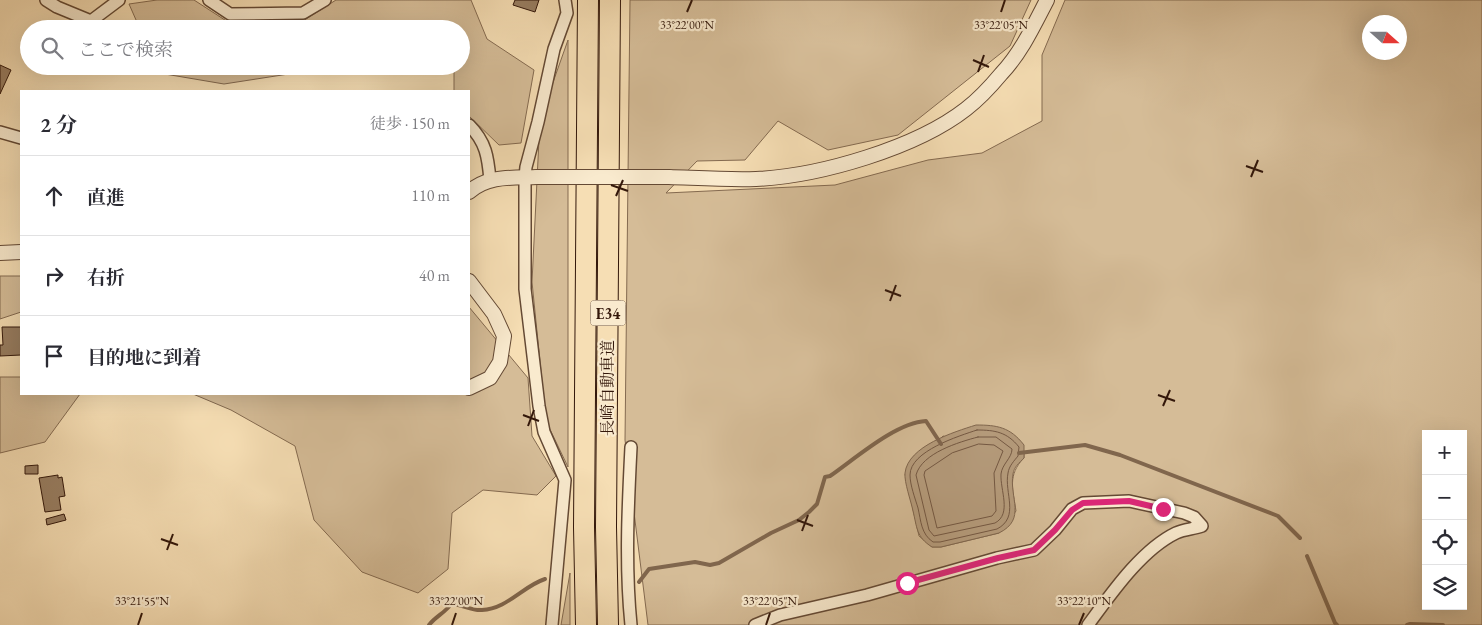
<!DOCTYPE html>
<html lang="ja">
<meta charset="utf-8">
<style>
body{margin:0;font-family:"EB Garamond","Noto Serif JP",serif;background:#f2f2f3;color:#2b2b33}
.controls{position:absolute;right:15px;bottom:15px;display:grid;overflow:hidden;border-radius:0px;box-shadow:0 5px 20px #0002}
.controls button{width:45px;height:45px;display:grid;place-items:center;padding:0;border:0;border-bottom:1px solid #e1e1e2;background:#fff;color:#2b2b33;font:25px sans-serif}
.compass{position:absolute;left:1362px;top:15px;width:45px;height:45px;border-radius:50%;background:#fff;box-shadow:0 5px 20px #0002;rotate:111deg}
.stop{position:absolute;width:15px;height:15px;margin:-11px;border:4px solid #db2777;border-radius:50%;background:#fff}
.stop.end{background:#db2777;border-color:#fff;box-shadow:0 1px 5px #0008}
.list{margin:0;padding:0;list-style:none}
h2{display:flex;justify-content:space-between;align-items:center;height:65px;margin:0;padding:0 20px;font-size:21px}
h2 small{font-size:16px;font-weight:400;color:#7c7c81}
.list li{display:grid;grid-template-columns:32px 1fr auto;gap:15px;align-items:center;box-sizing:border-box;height:80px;padding:0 20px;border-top:1px solid #e1e1e2}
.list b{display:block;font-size:19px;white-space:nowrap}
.list em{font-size:16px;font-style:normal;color:#7c7c81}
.icon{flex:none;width:28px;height:28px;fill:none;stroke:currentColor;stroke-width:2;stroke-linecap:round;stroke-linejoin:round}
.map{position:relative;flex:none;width:1482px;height:625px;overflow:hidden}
.search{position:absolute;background:#fff;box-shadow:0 5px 20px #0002;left:20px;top:20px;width:450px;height:55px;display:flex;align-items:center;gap:12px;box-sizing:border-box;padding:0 18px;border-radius:28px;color:#7c7c81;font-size:19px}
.panel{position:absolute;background:#fff;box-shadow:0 5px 20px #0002;left:20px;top:90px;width:450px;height:305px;border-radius:0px}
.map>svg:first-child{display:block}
.green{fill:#d5bc97;stroke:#846a50;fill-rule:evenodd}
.water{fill:#b49a7a;stroke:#80664d}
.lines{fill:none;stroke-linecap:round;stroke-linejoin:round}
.shore{stroke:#745842;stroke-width:1}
.stream{stroke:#80664d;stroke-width:4}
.building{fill:#987e62;stroke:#33170a}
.minor-casing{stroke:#644934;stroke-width:14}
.tertiary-casing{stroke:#644934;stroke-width:16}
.motorway-casing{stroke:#33170a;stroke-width:22}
.minor{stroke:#f9eace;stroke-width:11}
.tertiary{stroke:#f9eace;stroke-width:14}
.motorway{stroke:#f6deb4;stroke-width:20}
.tertiary-bridge-casing{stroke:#644934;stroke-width:16;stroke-linecap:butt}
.tertiary-bridge{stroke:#f9eace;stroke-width:14}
.route{stroke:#db2777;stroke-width:6}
.ticks{fill:none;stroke:#33170a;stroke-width:2}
.labels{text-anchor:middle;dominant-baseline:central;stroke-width:4.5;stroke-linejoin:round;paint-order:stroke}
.shield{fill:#f9eace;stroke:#6e5645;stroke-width:1}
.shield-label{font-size:15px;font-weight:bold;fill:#33170a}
.street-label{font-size:16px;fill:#33170a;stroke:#f9eace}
.ticks-label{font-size:12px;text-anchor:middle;fill:#33170a;stroke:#f9eace;stroke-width:4.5;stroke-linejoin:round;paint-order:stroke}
</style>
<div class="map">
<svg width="1482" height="625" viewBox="0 0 1482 625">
<rect width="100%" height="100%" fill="#f6deb4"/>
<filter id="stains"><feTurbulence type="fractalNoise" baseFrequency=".004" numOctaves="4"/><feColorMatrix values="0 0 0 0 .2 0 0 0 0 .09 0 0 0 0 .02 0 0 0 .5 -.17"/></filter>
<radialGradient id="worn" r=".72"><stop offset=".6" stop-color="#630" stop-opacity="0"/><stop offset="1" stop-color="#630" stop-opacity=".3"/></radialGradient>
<g class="green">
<polygon points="157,0 194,0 228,22 303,21 336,0 471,0 487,39 534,70 521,143 499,145 469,116 469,91 454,91 454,66 461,66 461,29 416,29 409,21 375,23 368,29 140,29 129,4"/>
<path d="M630 0H1031L1010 46 898 135 828 150 778 121 745 160 697 161 666 193 835 185 928 160 982 153 1042 121V55L1065 0H1482V625H648L625 440ZM1370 22H1400V52H1370ZM1426 434H1463V606H1426ZM943 436 1024 454V458C1007 475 1013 490 1016 511L999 533 941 547H932L919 536 905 474Z"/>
<polygon points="568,40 568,467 546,421 532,282 540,119"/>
<polygon points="156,66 324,66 321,69 224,84 159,73"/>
<polygon points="0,276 21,276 21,312 0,319"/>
<polygon points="469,307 528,378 532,436 556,476 537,495 483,490 452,513 448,569 418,593 362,572 314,520 295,446 231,410 193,394 469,394"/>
<polygon points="0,377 21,377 21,394 80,394 45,442 0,453"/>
<polygon points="570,573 570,625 561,625"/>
</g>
<path class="water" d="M976 425C997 425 1010 427 1024 445V458C1019 463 1014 467 1013 474 1009 498 1027 519 999 533L941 547H932C916 537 917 527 913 511 911 501 904 482 905 473 908 446 954 432 976 425Z"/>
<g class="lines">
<g class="shore">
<path d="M977 430C995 430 1007 432 1019 447L1018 456C1014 461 1009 466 1008 473 1004 493 1020 517 997 529L940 542H933C921 534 921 521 918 508 915 498 910 485 910 475 910 451 959 436 977 430Z"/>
<path d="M978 437H996L1012 449C1012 458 1002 464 1001 474 1000 490 1012 514 995 523L934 536 929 530 916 475C922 453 959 442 978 437Z"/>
<polygon points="979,444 994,445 1003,451 994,473 996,511 992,516 937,528 924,475 925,471 952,453"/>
</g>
<g class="stream">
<polyline points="1019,453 1085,445 1120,455 1278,516 1300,538"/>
<polyline points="1307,556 1335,623 1337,625"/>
<path d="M639 582 649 569 695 562 710 565 719 563 771 533 799 520 809 512 817 504 825 477 830 476C856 458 895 423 926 421L941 444"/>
<path d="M429 625C436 616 445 613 451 604 462 604 471 611 482 610 507 609 523 586 545 579"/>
<polyline points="1407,625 1410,624 1443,625"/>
</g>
</g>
<g class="building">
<polygon points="515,0 539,0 535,12 513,5"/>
<polygon points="0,65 11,70 0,94"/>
<polygon points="2,327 21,327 21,355 0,356 0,345 3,345"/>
<polygon points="38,465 38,474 25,474 25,466"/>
<polygon points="58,475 58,478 62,477 65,496 59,497 61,510 45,512 39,478"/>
<polygon points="64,514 66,520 47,525 46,519"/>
</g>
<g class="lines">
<g class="minor-casing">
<g id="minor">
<polyline points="46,0 57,7 91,21 119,0"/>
<polyline points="209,0 230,14 303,13 325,0"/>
<path d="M469 125C486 142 488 157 490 180"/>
<polyline points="0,132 21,138"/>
<path d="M631 447C628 506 625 566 631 625"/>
<polyline points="552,625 565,480 544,432 539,406 525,289 525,177 526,167 538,122 554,49 567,13 565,0"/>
<path d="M755 625 780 615 867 595 997 558 1034 550 1055 530 1072 509 1083 503 1129 501 1184 513 1194 517 1202 526C1194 529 1184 529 1176 533 1141 550 1111 594 1088 625"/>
</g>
</g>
<g class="tertiary-casing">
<g id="tertiary">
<path d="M669 177C698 178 728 180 756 179 820 176 916 148 966 109 979 99 991 86 1001 74 1021 53 1034 25 1047 0"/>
<path d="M469 192C488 175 513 178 537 177"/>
<polyline points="0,253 21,252"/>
<polyline points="469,281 494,314 504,336 500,362 490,378 469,388"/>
</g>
</g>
<g class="motorway-casing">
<g id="motorway">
<polyline points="586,625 584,527 588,0"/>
<polyline points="608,625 606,527 610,0"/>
</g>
</g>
<use href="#minor" class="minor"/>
<use href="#tertiary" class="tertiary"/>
<use href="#motorway" class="motorway"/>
<g class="tertiary-bridge-casing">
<polyline id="tertiary-bridge" points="537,177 669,177"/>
</g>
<use href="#tertiary-bridge" class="tertiary-bridge"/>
</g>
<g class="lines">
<polyline class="route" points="907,583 998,558 1034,550 1055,530 1072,510 1083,503 1129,501 1163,509"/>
</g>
<path class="ticks" d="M687 12 692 0M1001 12 1005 0M973 60 989 67M978 72 984 55M1246 166 1263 172M1251 177 1258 160M611 185 628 191M616 196 623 180M885 290 901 296M890 301 896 285M1158 395 1175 401M1163 406 1170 390M523 415 539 421M528 426 534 410M797 520 813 526M802 531 808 515M161 539 178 545M167 550 173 534M138 625 142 613M452 625 456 613M766 625 770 613M1079 625 1084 613"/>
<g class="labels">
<rect class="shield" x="590.5" y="300.5" width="35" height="25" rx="4"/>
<g class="shield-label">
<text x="608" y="313">E34</text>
</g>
<g class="street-label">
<text transform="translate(607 388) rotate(-90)">長崎自動車道</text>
</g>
</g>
<g class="ticks-label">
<text x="687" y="29">33°22'00"N</text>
<text x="1001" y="29">33°22'05"N</text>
<text x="142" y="605">33°21'55"N</text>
<text x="456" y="605">33°22'00"N</text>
<text x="770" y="605">33°22'05"N</text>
<text x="1084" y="605">33°22'10"N</text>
</g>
<rect width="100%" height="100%" filter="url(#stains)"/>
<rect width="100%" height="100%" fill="url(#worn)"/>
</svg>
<div class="controls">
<button>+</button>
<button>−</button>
<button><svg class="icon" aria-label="locate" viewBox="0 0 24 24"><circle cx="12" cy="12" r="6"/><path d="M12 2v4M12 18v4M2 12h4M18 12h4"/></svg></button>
<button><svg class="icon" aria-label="layers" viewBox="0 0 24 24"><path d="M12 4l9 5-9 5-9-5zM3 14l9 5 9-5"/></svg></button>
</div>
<svg class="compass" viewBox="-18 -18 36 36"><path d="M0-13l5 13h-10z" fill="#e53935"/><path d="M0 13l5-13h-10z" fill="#7c7c81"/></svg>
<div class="stop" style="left:907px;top:583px"></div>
<div class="stop end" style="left:1163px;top:509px"></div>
<div class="search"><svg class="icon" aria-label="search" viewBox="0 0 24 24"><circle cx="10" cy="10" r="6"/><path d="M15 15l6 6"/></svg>ここで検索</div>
<section class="panel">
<h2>2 分<small>徒歩 · 150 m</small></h2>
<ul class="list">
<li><svg class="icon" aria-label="ahead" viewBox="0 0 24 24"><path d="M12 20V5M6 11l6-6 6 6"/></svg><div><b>直進</b></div><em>110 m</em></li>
<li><svg class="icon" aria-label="right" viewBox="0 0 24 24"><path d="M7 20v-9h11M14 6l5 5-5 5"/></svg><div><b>右折</b></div><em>40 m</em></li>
<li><svg class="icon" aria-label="arrive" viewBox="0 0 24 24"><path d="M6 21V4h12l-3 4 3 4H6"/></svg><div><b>目的地に到着</b></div></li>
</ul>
</section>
</div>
